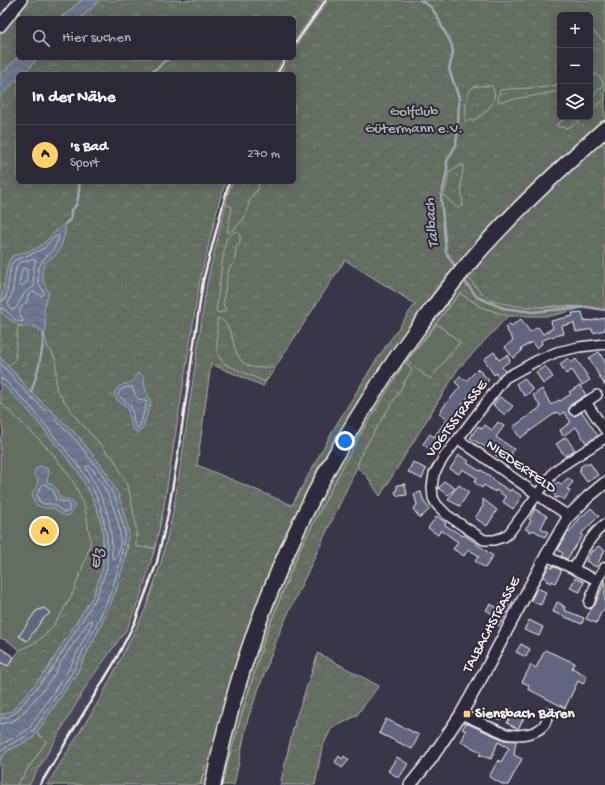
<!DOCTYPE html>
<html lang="de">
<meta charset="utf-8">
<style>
body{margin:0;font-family:"Gochi Hand",sans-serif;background:#373443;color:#f1f3f6}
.controls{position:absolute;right:12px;top:12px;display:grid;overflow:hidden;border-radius:6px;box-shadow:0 2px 10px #0003}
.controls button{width:36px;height:36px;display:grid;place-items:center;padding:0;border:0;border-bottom:1px solid #474453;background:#2b2838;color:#f1f3f6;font:20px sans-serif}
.you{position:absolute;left:345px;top:441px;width:14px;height:14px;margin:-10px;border:3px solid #fff;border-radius:50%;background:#1a73e8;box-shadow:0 0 0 6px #1a73e833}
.badge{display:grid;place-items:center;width:26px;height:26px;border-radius:50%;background:#ffd166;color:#111;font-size:13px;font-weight:700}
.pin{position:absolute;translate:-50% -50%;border:2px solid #fff;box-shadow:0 1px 4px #0006}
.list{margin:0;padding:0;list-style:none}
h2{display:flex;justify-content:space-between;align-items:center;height:52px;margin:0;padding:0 16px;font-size:17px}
h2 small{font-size:13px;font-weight:400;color:#a6a6ae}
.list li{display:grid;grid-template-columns:26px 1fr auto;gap:12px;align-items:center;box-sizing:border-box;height:60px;padding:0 16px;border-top:1px solid #474453}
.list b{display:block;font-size:15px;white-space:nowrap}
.list p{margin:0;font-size:13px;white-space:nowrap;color:#a6a6ae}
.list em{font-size:13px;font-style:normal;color:#a6a6ae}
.icon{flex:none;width:22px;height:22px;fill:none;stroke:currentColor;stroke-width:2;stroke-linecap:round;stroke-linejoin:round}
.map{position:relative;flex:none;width:605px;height:785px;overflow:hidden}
.search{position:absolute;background:#2b2838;box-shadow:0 2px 10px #0003;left:16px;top:16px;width:280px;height:44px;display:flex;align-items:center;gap:10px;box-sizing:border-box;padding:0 14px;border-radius:6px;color:#a6a6ae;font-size:15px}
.panel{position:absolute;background:#2b2838;box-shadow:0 2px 10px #0003;left:16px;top:72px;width:280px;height:112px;border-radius:6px}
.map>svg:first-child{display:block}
.built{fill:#46445a}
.grass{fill:url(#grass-tufts);stroke:#acafa4;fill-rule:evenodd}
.forest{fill:url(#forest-crowns);stroke:#acafa4}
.pitch{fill:#646d61;stroke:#acafa4}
.water{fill:url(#water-waves);stroke:#a3a8b3}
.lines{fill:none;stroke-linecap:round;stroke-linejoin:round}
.shore{stroke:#bec1c4;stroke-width:1}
.stream{stroke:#a3a8b3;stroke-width:2.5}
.building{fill:#63657e;stroke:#f4f1e8}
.minor-casing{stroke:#f4f1e8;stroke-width:12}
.tertiary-casing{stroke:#f4f1e8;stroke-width:14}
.trunk-casing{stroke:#f4f1e8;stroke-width:18}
.minor{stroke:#2f2a3d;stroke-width:9}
.tertiary{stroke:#2f2a3d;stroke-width:11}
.trunk{stroke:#2f2a3d;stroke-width:15}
.rail{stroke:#f4f1e8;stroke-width:2.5}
.poi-dot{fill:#ffd166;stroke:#2f2a3d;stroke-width:1.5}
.labels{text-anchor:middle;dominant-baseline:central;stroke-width:4;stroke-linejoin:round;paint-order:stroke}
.park-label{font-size:15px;fill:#b3b6ab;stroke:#2f2a3d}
.street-label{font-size:15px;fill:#f4f1e8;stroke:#2f2a3d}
.poi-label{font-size:15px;font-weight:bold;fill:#f4f1e8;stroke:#2f2a3d;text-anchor:start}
.water-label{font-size:16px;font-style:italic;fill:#b0b4bc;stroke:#2f2a3d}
</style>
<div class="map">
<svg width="605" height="785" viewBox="0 0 605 785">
<defs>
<pattern id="grass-tufts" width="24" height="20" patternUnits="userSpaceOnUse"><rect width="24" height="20" fill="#646d61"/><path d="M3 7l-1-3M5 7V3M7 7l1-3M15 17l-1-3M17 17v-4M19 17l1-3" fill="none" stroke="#7b8278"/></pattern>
<pattern id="forest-crowns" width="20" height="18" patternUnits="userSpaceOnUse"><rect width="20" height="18" fill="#646d61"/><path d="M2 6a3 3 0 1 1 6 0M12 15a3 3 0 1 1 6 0" fill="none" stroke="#7b8278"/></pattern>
<pattern id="water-waves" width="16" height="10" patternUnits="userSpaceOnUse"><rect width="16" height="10" fill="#6d788f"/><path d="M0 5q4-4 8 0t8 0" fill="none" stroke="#5d626e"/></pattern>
</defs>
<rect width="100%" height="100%" fill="#39364a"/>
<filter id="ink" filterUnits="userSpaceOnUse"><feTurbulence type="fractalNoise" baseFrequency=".025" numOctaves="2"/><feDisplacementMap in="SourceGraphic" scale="8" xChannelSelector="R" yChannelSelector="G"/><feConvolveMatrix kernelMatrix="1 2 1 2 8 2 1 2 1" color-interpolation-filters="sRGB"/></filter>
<g filter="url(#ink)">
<g class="built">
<polygon points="323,0 329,0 302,37 294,50 294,41"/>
<polygon points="217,214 223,216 215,246 204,301 173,512 161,563 154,588 139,624 102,696 47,785 29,785 90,680 127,629 141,595 152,561 163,512 200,280"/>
</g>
<g class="grass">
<polygon points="27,0 82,0 61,18 18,18 18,57 0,75 0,34"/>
<polygon points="100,0 323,0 294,41 294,18 81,18"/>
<path d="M329 0H605V120L518 198 440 283 380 368 343 426 316 472 279 552 261 595 216 740 205 785H201L205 765 200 785H47L102 696 145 610 161 563 173 512 182 456 207 282 229 191 232 182H294V74H280L289 58H294V50L302 37ZM560 15H590V117H560ZM345 260 415 304 375 362 336 425 292 505 197 465 211 364 263 386Z"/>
<polygon points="38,58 284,58 274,74 23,74"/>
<polygon points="18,79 18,182 226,182 219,203 200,280 163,512 155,548 128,547 8,366 0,357 0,97"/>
<path d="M605 139V310C593 308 580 306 568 306 529 306 494 316 469 278L486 255 532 205Z"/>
<path d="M452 293 454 295 403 361 401 369 358 438 300 549 265 637 224 775 222 785H220C228 742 241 699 255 657 265 624 276 592 290 560 313 505 343 452 375 401 398 363 426 328 452 293Z"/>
<polygon points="460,293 481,307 508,316 458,369 380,496 366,475 357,467 362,452 405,362"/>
<polygon points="318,653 379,686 356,716 331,729 322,748 315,785 280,785 295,721"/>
<polygon points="37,732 46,742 17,785 0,785 0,760 7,751 32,739"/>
</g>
<g class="forest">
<path d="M590 31H593L605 43V99L590 112V98L603 86C602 76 598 75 590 72V65L591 63 590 55Z"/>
<path d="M560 84V91L498 102 500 90C520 87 541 90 560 84Z"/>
<path d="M480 86H492C502 102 480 121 465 122 465 114 465 92 473 87 475 86 477 86 480 86Z"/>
<path d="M567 117H584C576 124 567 132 556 125Z"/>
<path d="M463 164C464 170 461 176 461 183 461 190 462 198 463 205L458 208 444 196 449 173Z"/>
<path d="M232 182H259L258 190C249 196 250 202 247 212 244 221 236 229 227 233L232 207 225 204Z"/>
<polygon points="235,231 240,234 240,243 236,248 234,263 229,269 227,277 223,304 226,310 221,313 216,312 222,263 226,239"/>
<path d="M469 278C472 282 476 288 481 292 504 314 557 305 587 307L550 316H508L481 307 460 293 405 362 412 370 362 452 357 467 280 631 248 718 234 785H222L224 775 265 637 300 549 358 438 401 369 403 361 454 295Z"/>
<path d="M217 318C237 324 229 353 245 364 257 372 266 363 275 369L265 382 225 364 219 357 217 349Z"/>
<polygon points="18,326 36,327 44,334 48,348 52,352 56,361 56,389 78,420 116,462 129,490 136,525 136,547 155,548 141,595 127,629 90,680 29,785 17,785 46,742 37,732 77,673 102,623 116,591 128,547 106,472 78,436 31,392 8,366 15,359"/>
<polygon points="0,382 27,409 77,470 90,493 97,509 102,526 103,537 103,567 93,596 54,658 47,670 12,711 0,715 0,664 3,663 8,665 20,650 44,636 54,624 72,595 82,500 62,467 39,440 0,402"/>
</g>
<g class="pitch">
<polygon points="437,324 460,342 430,379 407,361"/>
<path d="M0 402C35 436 83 474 88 526 89 532 91 539 90 544 87 557 81 570 77 582 72 597 56 625 44 636 37 642 28 646 20 650L8 641 0 638V438L3 433 2 423 0 421Z"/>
</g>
<g class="water">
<polygon points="82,0 100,0 81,18 61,18"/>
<polygon points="18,57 38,58 23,74 18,74 18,79 0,97 0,75"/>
<path d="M66 223C65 233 63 248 55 256 53 258 49 258 47 261 38 272 43 282 49 292L44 308 46 331 44 334 36 327C17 327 13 324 0 311L6 272 8 263 12 256 35 249 43 244 60 227Z"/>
<polygon points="0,357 31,392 78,436 106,472 119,496 129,531 124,563 116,591 102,623 77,673 37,732 32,739 7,751 0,760 0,715 12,711 47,670 54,658 93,596 103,567 103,537 102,526 97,509 90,493 77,470 27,409 0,382"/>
<path d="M140 373 144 377 145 388 151 402 143 428 141 431 137 432 132 429 127 407 117 400 114 393C117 385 125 384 132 382L137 374Z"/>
<path d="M41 466 48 469 49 473 47 482C57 487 56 486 59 497 67 501 71 496 75 507L70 515C61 518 59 512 53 508 43 509 29 506 33 492 35 488 38 485 38 480L34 476V473L37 467Z"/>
</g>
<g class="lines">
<g class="shore">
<path d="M34 259 36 261 33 269 34 287C26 291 26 290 22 298 20 302 17 305 15 309L12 310 8 304 12 294 16 267 19 263Z"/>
<polygon points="23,268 27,269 27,282 21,286 19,284 22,270"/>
<path d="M0 301 4 300 6 298 11 265 15 260 37 252 45 247 56 236H59V238L52 252 44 258 38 269V282L44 292V294L42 296 34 292 28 295 27 302C20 306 17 313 23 320V322C13 323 9 309 0 308"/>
<path d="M0 363 28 394 75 439 102 474 115 498 125 531 120 562 112 590 98 621 73 671 34 730C24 740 9 742 0 753"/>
<polyline points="0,379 4,380 30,406 80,468 94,491 101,508 107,537 107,568 96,598 50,672 15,713 8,717 0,719"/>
<path d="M132 387C135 394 136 401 146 401L147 402 140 426 137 428C132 424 134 416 132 410 130 402 122 400 118 394 120 388 127 387 132 387Z"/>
<path d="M87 466H90C106 486 131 534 115 559L112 557C112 518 106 502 86 468Z"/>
<polygon points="44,484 53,490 56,500 69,503 70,508 68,512 63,512 54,504 44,504 39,501 37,494 42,485"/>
<polyline points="0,724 10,722 18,718 44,689 54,675 61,662 89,621 92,620 92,623 69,669 30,727 26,731 0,745"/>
</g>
<g class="stream">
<polyline points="420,0 431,7 437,16 444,31 449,39 452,46 453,53 449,69 459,98 458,124 456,145 447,161 447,171 441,197 446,252 457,270"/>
<polyline points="147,74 159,67 164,61 171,58"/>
<path d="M66 223 71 219V210C80 206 78 190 80 182"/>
<polyline points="463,279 477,297 503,308 532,312 587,307 605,310"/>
<path d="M31 392C38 373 42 355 44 334"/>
</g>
</g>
<g class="building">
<polygon points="582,312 584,321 590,320 590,321 605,318 605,330 593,333 592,329 576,332 574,323 562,326 564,334 550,337 541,341 542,344 536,348 532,342 521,349 522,351 513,358 505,347 513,340 505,327 510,324 511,326 521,319 530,332 538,327 543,334 553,328 551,321 573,316 572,313"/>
<polygon points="494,352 499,360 507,355 510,361 504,365 502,367 505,371 498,377 496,373 494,375 484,359"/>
<polygon points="599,352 605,362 605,386 589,358"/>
<polygon points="568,358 571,363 576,359 590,380 582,385 572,370 566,374 560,364"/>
<polygon points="545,366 553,377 543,384 536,372"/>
<polygon points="478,369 489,380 482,388 478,384 458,410 461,412 454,423 453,423 440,442 442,443 440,446 441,448 437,449 434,453 423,444 430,434 434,437 447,419 439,414 447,402 448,402 460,387 455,382 460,376 466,381"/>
<polygon points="524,378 533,390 525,396 516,384"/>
<polygon points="580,385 586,395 570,405 569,408 569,413 575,416 582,412 598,436 586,443 576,427 563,436 560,430 571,422 564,412 560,415 557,412 520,438 513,427 541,407 533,395 542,389 551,405 559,400 560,401 571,394 569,392"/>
<polygon points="500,397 513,406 505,415 493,405"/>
<polygon points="498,422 504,426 496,437 514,449 512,452 512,457 509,458 507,460 502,457 501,459 495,455 496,453 470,438 478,426 482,429 485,425 492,430"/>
<polygon points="566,437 575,450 565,456 556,444"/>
<polygon points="459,455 469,461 467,463 480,471 481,470 494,479 493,480 510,491 511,489 522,496 513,509 503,502 506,497 496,490 495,492 484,485 482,488 474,482 477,478 462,469 459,474 450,469"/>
<polygon points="413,462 426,469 422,479 408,472"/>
<polygon points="586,463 587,465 590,463 598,475 587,482 579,471 581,470 580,467"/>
<polygon points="568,478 573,482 567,489 570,491 564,500 559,497 555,498 555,495 550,490 553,488 552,485 553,484 556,484 558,482 561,484"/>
<polygon points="444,481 456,489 459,485 469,492 460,506 448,500 455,489 448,495 438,488 441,486"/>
<polygon points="405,484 407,495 398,496 395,493 397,489 397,485"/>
<polygon points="421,492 424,502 430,509 420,518 413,509 417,505 414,494"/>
<polygon points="483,499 497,510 487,526 475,518 483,506"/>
<polygon points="591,508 599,516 581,534 583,535 567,559 561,556 563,553 558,550 568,532 569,533 579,519"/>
<polygon points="535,509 547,516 541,528 548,532 545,537 533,530 531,532 525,529 531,521 529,519"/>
<polygon points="437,516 446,523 445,525 463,536 464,535 473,541 493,556 485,568 475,561 479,556 468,549 464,556 453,549 458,542 441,530 438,535 428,528"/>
<polygon points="598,546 605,550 596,567 586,561 592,550 594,551"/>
<polygon points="549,566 552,568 553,566 561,570 561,572 555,583 552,581 551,583 546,581 547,579 543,577"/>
<polygon points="575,578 584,582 580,592 570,588"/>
<polygon points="605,580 605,612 602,611 596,623 586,619 591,609 595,605"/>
<polygon points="537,588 546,592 541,605 531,601"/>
<polygon points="504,596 513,602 499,626 490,621 494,615 486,610 490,604 498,608"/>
<polygon points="557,602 563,605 562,606 565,607 564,610 584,618 582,624 553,612"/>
<polygon points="44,608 50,613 42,620 27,641 19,636 36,611"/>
<polygon points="529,620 543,627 539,636 524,630"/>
<polygon points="521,644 530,649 526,657 516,652"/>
<polygon points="0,648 14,657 8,666 0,662"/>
<polygon points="545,650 575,663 572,668 587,676 583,684 578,681 565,708 528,689 529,685 522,682 531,665 536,668"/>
<polygon points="508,707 518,713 520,710 526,714 518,729 507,723 509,719 497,719 505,713"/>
<polygon points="386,719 419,735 412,749 379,733"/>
<polygon points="466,723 504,740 516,741 514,755 522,759 508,785 504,785 489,777 498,760 501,762 509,748 498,742 491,759 479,755 481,752 461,742 466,731 462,729"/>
<polygon points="339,756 342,759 344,756 349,760 342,768 335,762"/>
<polygon points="397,757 408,764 399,778 388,771"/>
</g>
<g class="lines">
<g class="minor-casing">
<g id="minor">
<polyline points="605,344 579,347 557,352 536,361 505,378 444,457 434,474 432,487 433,498 437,505 447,515 484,540 494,540 504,537 509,533 554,472 560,467 605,438"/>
<polyline points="586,402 605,430"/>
<polyline points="574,410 597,395"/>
<polyline points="458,439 552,505 569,516"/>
<polyline points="546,556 597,580 589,603"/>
<path d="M574 569C581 553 591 535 605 524"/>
<polyline points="597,580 605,567"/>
<path d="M461 714 506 734C518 736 536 735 544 725 546 722 548 716 549 712"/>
</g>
</g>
<g class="tertiary-casing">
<g id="tertiary">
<polyline points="0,26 21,0"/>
<polyline points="410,785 431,759 461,714 488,666 546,556 569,516 588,497 605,483"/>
</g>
</g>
<g class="trunk-casing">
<path id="trunk" d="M213 785C246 618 317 465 418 328 438 301 459 274 481 249 520 206 562 167 605 129"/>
</g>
<use href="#minor" class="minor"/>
<use href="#tertiary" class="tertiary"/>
<use href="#trunk" class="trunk"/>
<g class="rail">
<polyline points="294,45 326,0"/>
<polyline points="277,74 286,58"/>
<polyline points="40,785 114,663 135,622 157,562 168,514 178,454 203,281 229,182"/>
</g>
</g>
</g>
<rect class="poi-dot" x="463" y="710" width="8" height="8" rx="2"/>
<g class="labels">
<g class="park-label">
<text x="414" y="112">Golfclub<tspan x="414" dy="17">Gütermann e.V.</tspan></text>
</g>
<g class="street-label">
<text transform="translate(457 419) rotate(-53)">VOGTSSTRASSE</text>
<text transform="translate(521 467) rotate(35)">NIEDERFELD</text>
<text transform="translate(492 625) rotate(-62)">TALBACHSTRASSE</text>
</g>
<g class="poi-label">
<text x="475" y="714">Siensbach Bären</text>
</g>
<g class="water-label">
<text transform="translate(433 223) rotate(-95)">Talbach</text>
<text transform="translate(98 559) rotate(-76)">Elz</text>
</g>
</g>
</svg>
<div class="controls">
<button>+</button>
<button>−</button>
<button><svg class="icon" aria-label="layers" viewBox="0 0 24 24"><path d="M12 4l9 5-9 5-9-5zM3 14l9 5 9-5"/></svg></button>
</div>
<div class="you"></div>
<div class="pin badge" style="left:44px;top:531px">A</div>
<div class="search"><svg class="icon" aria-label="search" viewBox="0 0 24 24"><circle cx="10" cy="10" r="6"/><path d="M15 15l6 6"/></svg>Hier suchen</div>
<section class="panel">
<h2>In der Nähe<small></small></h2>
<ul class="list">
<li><span class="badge">A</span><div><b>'s Bad</b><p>Sport</p></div><em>270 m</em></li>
</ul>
</section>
</div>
